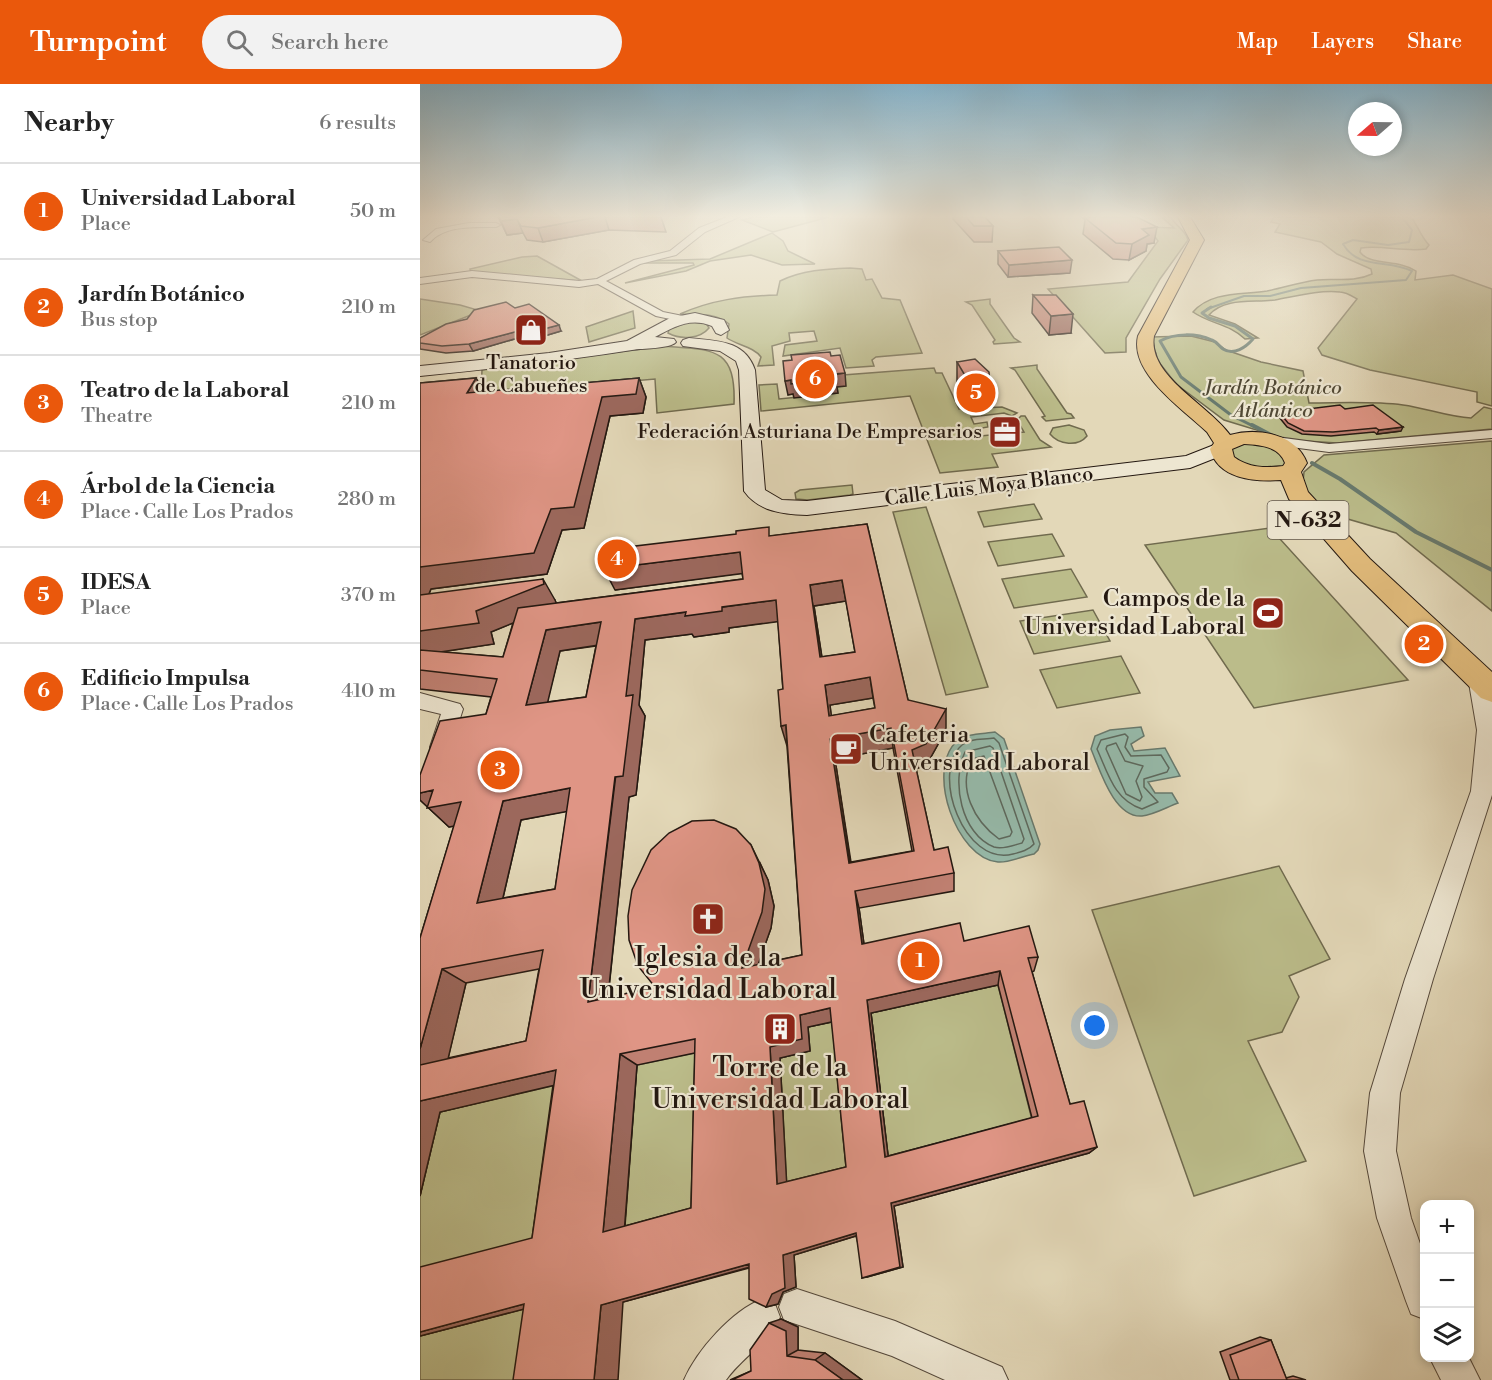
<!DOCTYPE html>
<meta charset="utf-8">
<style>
body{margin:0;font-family:"Libre Bodoni",serif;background:#f2f2f2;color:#222}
.controls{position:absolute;right:18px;bottom:18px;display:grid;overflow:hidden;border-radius:12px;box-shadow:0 3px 9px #0003}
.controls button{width:54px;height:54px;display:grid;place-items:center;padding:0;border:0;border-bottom:2px solid #e0e0e0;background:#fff;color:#222;font:30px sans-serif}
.compass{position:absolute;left:928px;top:18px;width:54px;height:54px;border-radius:50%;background:#fff;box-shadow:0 3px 9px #0003;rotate:250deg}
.you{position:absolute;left:675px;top:942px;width:21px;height:21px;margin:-15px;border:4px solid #fff;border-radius:50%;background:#1a73e8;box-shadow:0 0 0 9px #1a73e833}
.badge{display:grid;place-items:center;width:39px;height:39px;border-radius:50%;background:#ea580c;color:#fff;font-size:20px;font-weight:700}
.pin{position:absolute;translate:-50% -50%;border:3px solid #fff;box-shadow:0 2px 6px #0006}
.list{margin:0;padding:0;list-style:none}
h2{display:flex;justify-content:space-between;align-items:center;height:78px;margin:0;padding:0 24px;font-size:26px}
h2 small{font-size:20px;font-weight:400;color:#767676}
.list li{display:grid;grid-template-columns:39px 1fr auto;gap:18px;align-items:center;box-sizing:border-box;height:96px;padding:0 24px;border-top:2px solid #e0e0e0}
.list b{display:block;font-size:22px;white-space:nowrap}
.list p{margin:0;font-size:20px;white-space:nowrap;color:#767676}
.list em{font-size:20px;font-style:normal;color:#767676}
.icon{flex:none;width:33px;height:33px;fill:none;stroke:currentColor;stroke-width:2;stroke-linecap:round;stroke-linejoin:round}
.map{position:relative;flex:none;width:1072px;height:1296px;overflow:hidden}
header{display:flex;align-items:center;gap:36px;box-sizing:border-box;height:84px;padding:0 30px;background:#ea580c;color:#fff}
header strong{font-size:28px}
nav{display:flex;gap:33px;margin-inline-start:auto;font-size:21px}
.search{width:420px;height:54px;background:#f2f2f2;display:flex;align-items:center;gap:15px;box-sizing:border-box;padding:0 21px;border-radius:33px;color:#767676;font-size:22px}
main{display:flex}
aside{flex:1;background:#fff}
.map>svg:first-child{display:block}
.green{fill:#bbbc8a;stroke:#706a4e;stroke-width:1.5}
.water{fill:#96baaa;stroke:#68796d;stroke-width:1.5}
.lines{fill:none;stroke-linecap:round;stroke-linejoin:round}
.shore{stroke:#5d695e;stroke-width:1.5}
.stream-far2{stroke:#68796d;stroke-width:2}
.stream-far1{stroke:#68796d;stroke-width:3}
.stream{stroke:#68796d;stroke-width:4}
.street-casing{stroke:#54483b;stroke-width:2}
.secondary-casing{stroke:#241811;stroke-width:2}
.highway-casing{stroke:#241811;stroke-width:2}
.street{fill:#ede6d1;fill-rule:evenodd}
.secondary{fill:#ede6d1;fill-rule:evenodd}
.highway{fill:#e2bc7c;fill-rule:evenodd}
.wall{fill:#c08072;stroke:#241811;stroke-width:1.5;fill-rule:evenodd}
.shaded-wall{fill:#9c685d;stroke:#241811;stroke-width:1.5}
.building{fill:#df9585;stroke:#241811;stroke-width:1.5;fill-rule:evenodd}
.labels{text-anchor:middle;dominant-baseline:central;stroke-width:4.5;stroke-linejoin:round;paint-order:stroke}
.far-poi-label{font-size:20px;fill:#241811;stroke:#ede6d1}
.far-park-label{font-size:20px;font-style:italic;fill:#514935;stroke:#ede6d1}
.far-street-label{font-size:20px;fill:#241811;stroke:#ede6d1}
.shield{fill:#ede6d1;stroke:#60564b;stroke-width:1.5}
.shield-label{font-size:22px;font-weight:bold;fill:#241811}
.poi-label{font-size:24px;fill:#241811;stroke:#ede6d1;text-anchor:end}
.near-poi-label{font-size:28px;fill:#241811;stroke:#ede6d1}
</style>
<header>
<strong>Turnpoint</strong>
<div class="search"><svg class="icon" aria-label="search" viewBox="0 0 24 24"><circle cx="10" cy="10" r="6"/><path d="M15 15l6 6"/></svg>Search here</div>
<nav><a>Map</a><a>Layers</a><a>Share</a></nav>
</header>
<main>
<aside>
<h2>Nearby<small>6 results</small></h2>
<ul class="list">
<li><span class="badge">1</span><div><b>Universidad Laboral</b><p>Place</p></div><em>50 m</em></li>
<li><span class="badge">2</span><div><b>Jardín Botánico</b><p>Bus stop</p></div><em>210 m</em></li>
<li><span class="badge">3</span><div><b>Teatro de la Laboral</b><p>Theatre</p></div><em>210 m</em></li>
<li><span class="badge">4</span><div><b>Árbol de la Ciencia</b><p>Place · Calle Los Prados</p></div><em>280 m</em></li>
<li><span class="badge">5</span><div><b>IDESA</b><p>Place</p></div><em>370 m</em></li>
<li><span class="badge">6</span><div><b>Edificio Impulsa</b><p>Place · Calle Los Prados</p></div><em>410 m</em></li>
</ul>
</aside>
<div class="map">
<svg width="1072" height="1296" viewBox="0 0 1072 1296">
<rect width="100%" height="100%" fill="#e3d8b8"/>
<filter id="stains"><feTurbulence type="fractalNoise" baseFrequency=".00333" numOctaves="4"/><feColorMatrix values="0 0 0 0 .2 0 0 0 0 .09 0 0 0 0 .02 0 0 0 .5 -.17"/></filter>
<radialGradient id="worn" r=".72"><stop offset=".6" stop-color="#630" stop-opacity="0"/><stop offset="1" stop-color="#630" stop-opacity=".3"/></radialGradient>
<g class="green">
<polygon points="334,133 409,133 353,148 322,136"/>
<path d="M742 133H751C756 143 765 145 768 156L740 195 706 254V268L685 269 628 205 708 198 738 157 728 143 754 144Z"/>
<path d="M854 133H991C998 142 1001 153 1009 161L1006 165C984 168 962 161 941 164L940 168C950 182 978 175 996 187L995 196 1033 191 1072 205V322L1057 318V308L950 286 902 271 898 264 937 215C932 212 926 208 920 208 898 206 877 212 855 216 834 219 805 213 789 231L815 240 838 254 825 255C810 240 790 240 773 228 791 207 822 211 847 207 863 204 880 198 897 196 916 194 933 199 952 190L951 185 917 170 901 158 855 148 860 140 851 138Z"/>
<polygon points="352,149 363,157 368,167 395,180 362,181 331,171 290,177 266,187 205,199 274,181 273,179 224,179 227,177 290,175"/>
<polygon points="117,172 162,197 51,188 50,185 102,173"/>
<path d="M430 184 442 185 446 196 452 195 462 214 480 216 502 269 456 273 452 276 454 282 426 284 420 264 363 272 365 261 397 257 394 247 369 249 370 257 352 262 354 281 338 282 341 273C334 263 317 261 307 254L309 240C295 228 278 231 260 230 291 216 322 212 357 211L360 197C382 186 406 185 430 184Z"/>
<polygon points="0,215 40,221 61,227 0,251"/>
<polygon points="570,215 570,220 594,254 600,258 574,260 573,258 575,256 552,221 546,218"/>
<polygon points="213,227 215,244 169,258 166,243"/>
<path d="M269 238 286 239 289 244C280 255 261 256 248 249L249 245Z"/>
<path d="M771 252 795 258 806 266 841 278 883 287 889 319C921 319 952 317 983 321 1006 324 1028 333 1051 334L1064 323 1072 325V345L917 359 869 356 804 336 756 300 738 277 731 253Z"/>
<path d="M243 262C292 266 316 262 314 320L237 329 235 295 61 310 62 286Z"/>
<polygon points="617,281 617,285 647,329 651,330 654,334 626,337 622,333 625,332 595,286 591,284"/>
<polygon points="514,284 516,289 522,289 539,325 582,323 597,329 592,332 584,329 551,333 554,340 567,338 568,343 556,345 560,352 604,348 597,336 601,332 605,332 620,356 631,363 572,370 578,383 520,389 490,312 341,327 339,301 357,300 359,315 418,309 417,303 423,291"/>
<path d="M649 341 664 346 667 352C658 363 639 361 630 350L633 344Z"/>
<polygon points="849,356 872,385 817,385 805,359"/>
<polygon points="1072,357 1072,527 976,449 907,429 886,408 883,398 884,388 904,371"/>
<polygon points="432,401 433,410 430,411 388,416 376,415 375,409 380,406"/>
<polygon points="614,420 622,435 564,443 558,428"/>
<polygon points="506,423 568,603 526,611 473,428"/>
<polygon points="850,444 988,596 834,624 725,461"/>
<polygon points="632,450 644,472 578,482 568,458"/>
<polygon points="651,485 667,513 594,524 582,495"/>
<polygon points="673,526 690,557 614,570 600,537"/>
<polygon points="701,572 720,609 637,624 620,586"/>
<polygon points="859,782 910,875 869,892 879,913 862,948 828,957 886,1077 774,1112 672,826"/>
<polygon points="578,901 613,1040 469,1079 451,929"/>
<polygon points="416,937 432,1088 367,1105 360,974 389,967 388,943"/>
<polygon points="288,966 286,1127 204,1150 217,981"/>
<polygon points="157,996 137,1156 0,1192 0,1112 20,1028"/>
<polygon points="131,1218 121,1296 0,1296 0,1252"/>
</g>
<g class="water">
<path d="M721 643 724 652 711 660 714 667 745 664 760 692 728 698 735 709H752L758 719C747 723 733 731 722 732 694 734 680 686 671 665L675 652 690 646Z"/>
<path d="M575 648 584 655 620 760 618 766 614 770C603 772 589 779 578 778 536 774 506 687 536 658 545 649 563 650 575 648Z"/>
</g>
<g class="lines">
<g class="shore">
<path d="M705 650 708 653 705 663 711 672 741 671 749 684 747 688 724 695V703L738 718 722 725C694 716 688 689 677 665L681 656Z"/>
<path d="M574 654 579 659 614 760C609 766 601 768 593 770 544 783 510 688 542 661 550 654 564 656 574 654Z"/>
<polygon points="696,659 705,677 723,682 716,697 722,713 720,717 706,710 686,665 687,662"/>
<path d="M570 662 573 664 604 755 602 759C594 761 583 766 574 763 541 750 531 697 545 668Z"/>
<path d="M564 672 592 748 590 752 579 755C554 737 537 704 552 675Z"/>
</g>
<path class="stream-far2" d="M787 225 824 212H850L881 204 986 196 992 187C968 175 938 186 923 160L933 156 968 161 989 158 992 146 982 133"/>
<path class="stream-far1" d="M791 223 782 229 789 234 815 242 833 255C826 263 814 272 803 265 799 262 797 258 792 256 776 249 755 249 740 257L761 293 811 331 835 343"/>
<g class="stream">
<polyline points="832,341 853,352"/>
<polyline points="892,379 920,395 996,448 1072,486"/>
</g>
<g class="street-casing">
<g id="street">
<polygon points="307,133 319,133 285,148 256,171 220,180 186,197 243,228 268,233 268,237 264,238 236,232 178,200 159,203 52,193 0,200 0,194 52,187 159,197 177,195 214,176 250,167 279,144"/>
<path d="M49 139H76L80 141 76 143C55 143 25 141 10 158L3 156 16 145Z"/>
<polygon points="1072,346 1072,354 909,368 849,360 842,356 849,352 909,360"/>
<polygon points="1058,586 1065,588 1072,616 1072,711 1013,895 980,1009 976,1067 991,1134 1004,1171 1004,1235 991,1230 986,1217 957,1134 944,1067 950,1009 985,895 1051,707 1057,646 1048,593 1051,588"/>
<polygon points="0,609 40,620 43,625 29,669 21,671 13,669 10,663 21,630 0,625"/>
<polygon points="377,1205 475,1237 582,1283 588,1296 525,1296 472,1272 364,1236 359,1223 364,1210"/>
<path d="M342 1215 355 1220 360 1233C349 1259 322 1273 306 1296H264C277 1266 312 1227 342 1215Z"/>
<polygon points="1010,1274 1049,1274 1060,1296 1021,1296"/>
</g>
</g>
<g class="secondary-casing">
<g id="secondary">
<path d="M275 229 304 236 309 246 301 251 296 249 292 242C270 233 254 243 235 253L254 255 256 258C250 265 222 264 212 266 141 277 71 285 0 292V282L129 269 207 257 250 234Z"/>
<path d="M269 254C297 257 325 256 335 286L345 406 362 416 387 417 766 372 794 361H808L811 365 808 369 770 384 387 431C363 430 339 428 324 407L319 286 316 277 300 267 263 262 261 259 263 256Z"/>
</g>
</g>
<g class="highway-casing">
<path id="highway" d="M758 133H770L784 156 734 252C727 292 789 321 810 351 838 343 876 350 887 379L881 388 888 408 950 475 1072 588V618L1061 614 932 487 869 415 861 396C834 398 798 395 790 365L794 359 787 348C763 325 709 289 718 252L770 156ZM824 360C840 361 859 362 865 379L863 382C845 384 829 384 814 373L812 365Z"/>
</g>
<use href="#street" class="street"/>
<use href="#secondary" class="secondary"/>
<use href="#highway" class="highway"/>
</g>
<g class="wall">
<polygon points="78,133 241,133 246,148 189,146 123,158 107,156 103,149 87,151"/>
<polygon points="533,133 565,133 573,142 572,158 554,158 533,135"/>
<polygon points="662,133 717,133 734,159 727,160 726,167 709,176 693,175 663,150 665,136"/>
<polygon points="578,167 650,189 588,193 578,180"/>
<polygon points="613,211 651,249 629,251 612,229"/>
<polygon points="95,224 141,247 111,256 105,252 53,267 26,269 0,265 0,254"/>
<polygon points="537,278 570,303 570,323 546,323 545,313 537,298"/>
<path d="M56 294 64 308 219 294 226 313 223 329 190 332 164 444 142 446 127 490 11 505 9 510 135 516 136 519 323 495 322 489 195 506 351 452 447 440 488 616 526 646 507 680 496 685 514 766 534 789V807L439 824 444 860 544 857 618 873 614 887 612 888 650 1020 677 1063 669 1069 474 1122 483 1183 447 1193 436 1152 374 1171 376 1203 363 1208 358 1220 346 1223 329 1184 203 1218 103 1225 0 1252 112 1154 133 1001 20 1028 0 1112V854L34 742 29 743 0 716V691L66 630 71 613 0 605V299ZM426 517 435 568 402 573 394 522ZM358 537 382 871 338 880 351 844 354 822 348 796 340 779 235 903 188 914 209 713 216 711 225 632 219 621 225 556 272 550 274 553 309 548V544ZM93 539 83 573 21 568 74 560 71 548ZM176 562 166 613 127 618 140 567ZM453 614 455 624 411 632 410 621ZM473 664 492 767 431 778 415 675ZM147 727 135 805 83 814 101 736ZM119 885 106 957 28 974 46 899ZM578 901 612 1034 468 1072 451 929ZM412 938 426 1083 366 1098 360 974 390 967 388 943ZM275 969 271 1124 205 1142 217 981Z"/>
<polygon points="925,325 981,347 957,350 954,348 911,352 882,350 867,343 859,333 860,329 880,326"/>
<polygon points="361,1235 378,1243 378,1266 405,1269 442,1296 310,1296 331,1287"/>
<polygon points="840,1253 851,1256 866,1294 873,1292 886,1296 810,1296 800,1268"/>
</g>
<g class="shaded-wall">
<polygon points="177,133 185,133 189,146 123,158 118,144"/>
<polygon points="97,135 103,149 87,151 81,137"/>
<polygon points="737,143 734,159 727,160 726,167 709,176 712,160 722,145"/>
<polygon points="652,176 650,189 588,193 589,181"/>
<polygon points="653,230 651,249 629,251 631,232"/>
<polygon points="139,241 141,247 111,256 108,249"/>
<polygon points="102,246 105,252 53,267 49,260"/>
<polygon points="425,289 426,302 417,303 418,309 374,314 373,310 368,311 365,297"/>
<polygon points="56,294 66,313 47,309"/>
<polygon points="219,294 226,313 223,329 190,332 164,444 142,446 127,490 11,505 0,531 0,483 131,425 182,313"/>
<polygon points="983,343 981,347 957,350 959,346"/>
<polygon points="320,468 326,489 195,506 184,485"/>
<polygon points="123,495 135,516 137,521 71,548 74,560 0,571 0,547 56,527"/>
<polygon points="422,496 426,517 394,522 405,594 400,573 390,501"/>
<polygon points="356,516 362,537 309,544 309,548 274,553 272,550 225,556 219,621 225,632 216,711 209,713 186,931 168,918 215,535"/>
<polygon points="181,538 192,559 140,567 122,642 106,621 126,546"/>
<polygon points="450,593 453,614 410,621 414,652 409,632 405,601"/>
<polygon points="526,625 526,646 507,680 494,686 492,666"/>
<polygon points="366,641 367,662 361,642"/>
<polygon points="471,644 473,664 415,675 433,796 429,779 410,655"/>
<polygon points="150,704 166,724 101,736 78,835 57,819 83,717"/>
<polygon points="13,706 41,718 61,737 29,743 0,716 0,709"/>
<polygon points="331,761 348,796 354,822 351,844 332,898 322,884"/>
<polygon points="435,807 439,824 446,875 442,860"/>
<polygon points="22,885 46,899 24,992 0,983 0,965"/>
<polygon points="580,887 578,901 451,929 469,1079 465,1073 447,916"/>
<polygon points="410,924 416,937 388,943 390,967 360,974 367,1105 357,1100 350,963 380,931"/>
<polygon points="200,970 217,981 204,1150 183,1148"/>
<polygon points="136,986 157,996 20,1028 0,1112 0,1017"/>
<polygon points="677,1063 669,1069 474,1122 483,1183 447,1193 442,1194 471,1119"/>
<polygon points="436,1149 442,1150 374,1171 376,1203 363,1208 358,1220 346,1223 363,1171"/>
<polygon points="329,1180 341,1180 203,1218 198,1296 174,1296 181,1221"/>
<polygon points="131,1218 0,1252 0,1248 104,1220"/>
<polygon points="361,1235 378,1243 378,1266 367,1272 349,1239"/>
<polygon points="405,1269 442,1296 423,1296 395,1276"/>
</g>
<g class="building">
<polygon points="79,133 177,133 118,144 101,142 97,135 81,137"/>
<polygon points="546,133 565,133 573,142 554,142"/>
<polygon points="674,133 717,133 737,143 722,145 729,151 712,160 696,159 665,134"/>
<polygon points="639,163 652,176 589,181 578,167"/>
<polygon points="613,211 636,211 653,230 631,232"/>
<polygon points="86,218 95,224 109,220 139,241 108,249 102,246 49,260 22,262 0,259 0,254 26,240 47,235 54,226"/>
<polygon points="410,268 411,272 420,271 425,289 415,290 416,295 371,300 371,296 365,297 363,277 372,276 371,271"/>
<polygon points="555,275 569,288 570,303 547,303 546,293 537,278"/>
<polygon points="56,294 47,309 219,294 216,310 182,313 154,423 131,425 114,469 0,483 0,299"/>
<polygon points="920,321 925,325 953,321 983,343 959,346 956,344 913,348 884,347 868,339 860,329 878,324 880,326"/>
<path d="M447 440 488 616 526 625 506 660 492 666 514 766 528 763 534 789 435 807 442 860 540 839 544 857 609 842 618 873 608 874 650 1020 664 1017 677 1063 471 1119 480 1183 442 1194 436 1149 363 1171 365 1204 352 1210 346 1223 329 1215V1180L181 1221 174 1296H93L104 1220 0 1248V1183L112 1154 136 986 0 1017V981L106 957 123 866 22 885 0 965V854L41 718 7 724 13 706 0 709V691L20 637 66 630 77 595 0 586V566L83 573 98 524 323 495 320 468 184 485 182 466 316 450V447L349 443V452ZM422 496 435 568 400 573 390 501ZM356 516 363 605 358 606 361 642 366 641 382 871 322 884 342 828 345 805 339 779 331 761 316 745 294 736 272 737 249 749 231 766 212 806 208 832 209 856 218 882 235 903 168 918 195 693 203 692 213 611 206 612 215 535 266 528 265 532 302 527V523ZM181 538 166 613 106 621 126 546ZM450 593 455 624 409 632 405 601ZM471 644 494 767 429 779 410 655ZM150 704 135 805 57 819 83 717ZM580 887 618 1032 465 1073 447 916ZM410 924 426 1083 357 1100 350 963 382 955 380 931ZM275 955 271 1124 183 1148 200 970Z"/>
<polygon points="123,495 124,500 56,527 59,539 0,547 0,511"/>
<polygon points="349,1239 366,1247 367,1272 395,1276 423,1296 312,1296 331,1287 330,1266"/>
<polygon points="851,1256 867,1296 819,1296 810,1271"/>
</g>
<linearGradient id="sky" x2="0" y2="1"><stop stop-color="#87b6cf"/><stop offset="0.42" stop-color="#f2eddf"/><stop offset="1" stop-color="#f2eddf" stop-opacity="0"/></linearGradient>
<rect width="1072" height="315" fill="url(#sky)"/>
<defs>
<g id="shop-square" transform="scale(1.725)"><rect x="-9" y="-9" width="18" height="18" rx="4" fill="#8f2418" stroke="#ede6d1"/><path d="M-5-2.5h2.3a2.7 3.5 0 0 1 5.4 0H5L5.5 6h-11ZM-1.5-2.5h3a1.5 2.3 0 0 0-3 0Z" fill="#fff"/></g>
<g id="office-square" transform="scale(1.725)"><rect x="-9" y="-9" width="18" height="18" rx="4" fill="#8f2418" stroke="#ede6d1"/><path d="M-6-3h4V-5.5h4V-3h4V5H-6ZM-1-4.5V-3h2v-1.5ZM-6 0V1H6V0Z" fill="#fff"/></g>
<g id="stadium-square" transform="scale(1.725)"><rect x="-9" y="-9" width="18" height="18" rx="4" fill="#8f2418" stroke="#ede6d1"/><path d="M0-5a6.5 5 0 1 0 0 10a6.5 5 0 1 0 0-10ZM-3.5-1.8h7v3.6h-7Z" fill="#fff"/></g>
<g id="cafe-square" transform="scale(1.725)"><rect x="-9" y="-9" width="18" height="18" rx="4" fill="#8f2418" stroke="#ede6d1"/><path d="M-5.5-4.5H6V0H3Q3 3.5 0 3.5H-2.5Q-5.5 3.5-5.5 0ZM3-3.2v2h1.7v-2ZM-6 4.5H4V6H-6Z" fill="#fff"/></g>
<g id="church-square" transform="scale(1.725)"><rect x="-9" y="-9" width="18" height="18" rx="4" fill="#8f2418" stroke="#ede6d1"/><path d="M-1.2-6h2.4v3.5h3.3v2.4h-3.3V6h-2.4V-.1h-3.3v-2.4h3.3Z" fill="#fff"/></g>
<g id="building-square" transform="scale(1.725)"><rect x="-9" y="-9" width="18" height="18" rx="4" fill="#8f2418" stroke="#ede6d1"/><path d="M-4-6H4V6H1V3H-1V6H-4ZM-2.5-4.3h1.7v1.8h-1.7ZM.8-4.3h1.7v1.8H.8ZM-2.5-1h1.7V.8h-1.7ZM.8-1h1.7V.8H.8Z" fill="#fff"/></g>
</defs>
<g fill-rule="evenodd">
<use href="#shop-square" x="111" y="246"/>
<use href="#office-square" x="585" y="348"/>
<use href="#stadium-square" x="848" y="529"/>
<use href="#cafe-square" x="426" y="665"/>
<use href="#church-square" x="288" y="835"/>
<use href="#building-square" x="360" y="945"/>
</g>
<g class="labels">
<g class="far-poi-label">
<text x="111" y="279">Tanatorio<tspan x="111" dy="23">de Cabueñes</tspan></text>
<text x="562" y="348" text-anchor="end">Federación Asturiana De Empresarios</text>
</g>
<g class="far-park-label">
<text x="853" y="304">Jardín Botánico<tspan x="853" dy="23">Atlántico</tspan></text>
</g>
<g class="far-street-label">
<text transform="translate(569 403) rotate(-7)">Calle Luis Moya Blanco</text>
</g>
<rect class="shield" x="847.5" y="417" width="81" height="38" rx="4.5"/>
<g class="shield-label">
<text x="888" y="436">N-632</text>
</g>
<g class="poi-label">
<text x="825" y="515">Campos de la<tspan x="825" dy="28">Universidad Laboral</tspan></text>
<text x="449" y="651" text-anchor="start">Cafeteria<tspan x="449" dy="28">Universidad Laboral</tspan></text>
</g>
<g class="near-poi-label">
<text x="288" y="873">Iglesia de la<tspan x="288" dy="32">Universidad Laboral</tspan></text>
<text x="360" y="983">Torre de la<tspan x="360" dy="32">Universidad Laboral</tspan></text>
</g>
</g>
<rect width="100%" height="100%" filter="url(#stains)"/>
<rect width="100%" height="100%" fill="url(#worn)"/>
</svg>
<div class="controls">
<button>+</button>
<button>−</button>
<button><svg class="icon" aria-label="layers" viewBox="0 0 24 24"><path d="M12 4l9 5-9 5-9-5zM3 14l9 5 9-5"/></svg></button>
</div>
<svg class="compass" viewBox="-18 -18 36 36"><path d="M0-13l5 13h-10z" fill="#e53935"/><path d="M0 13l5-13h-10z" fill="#767676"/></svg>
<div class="you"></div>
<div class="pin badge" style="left:500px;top:877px">1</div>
<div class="pin badge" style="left:1004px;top:560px">2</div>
<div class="pin badge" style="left:80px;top:686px">3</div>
<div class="pin badge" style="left:197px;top:475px">4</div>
<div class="pin badge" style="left:556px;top:309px">5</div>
<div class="pin badge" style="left:395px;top:295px">6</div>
</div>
</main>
